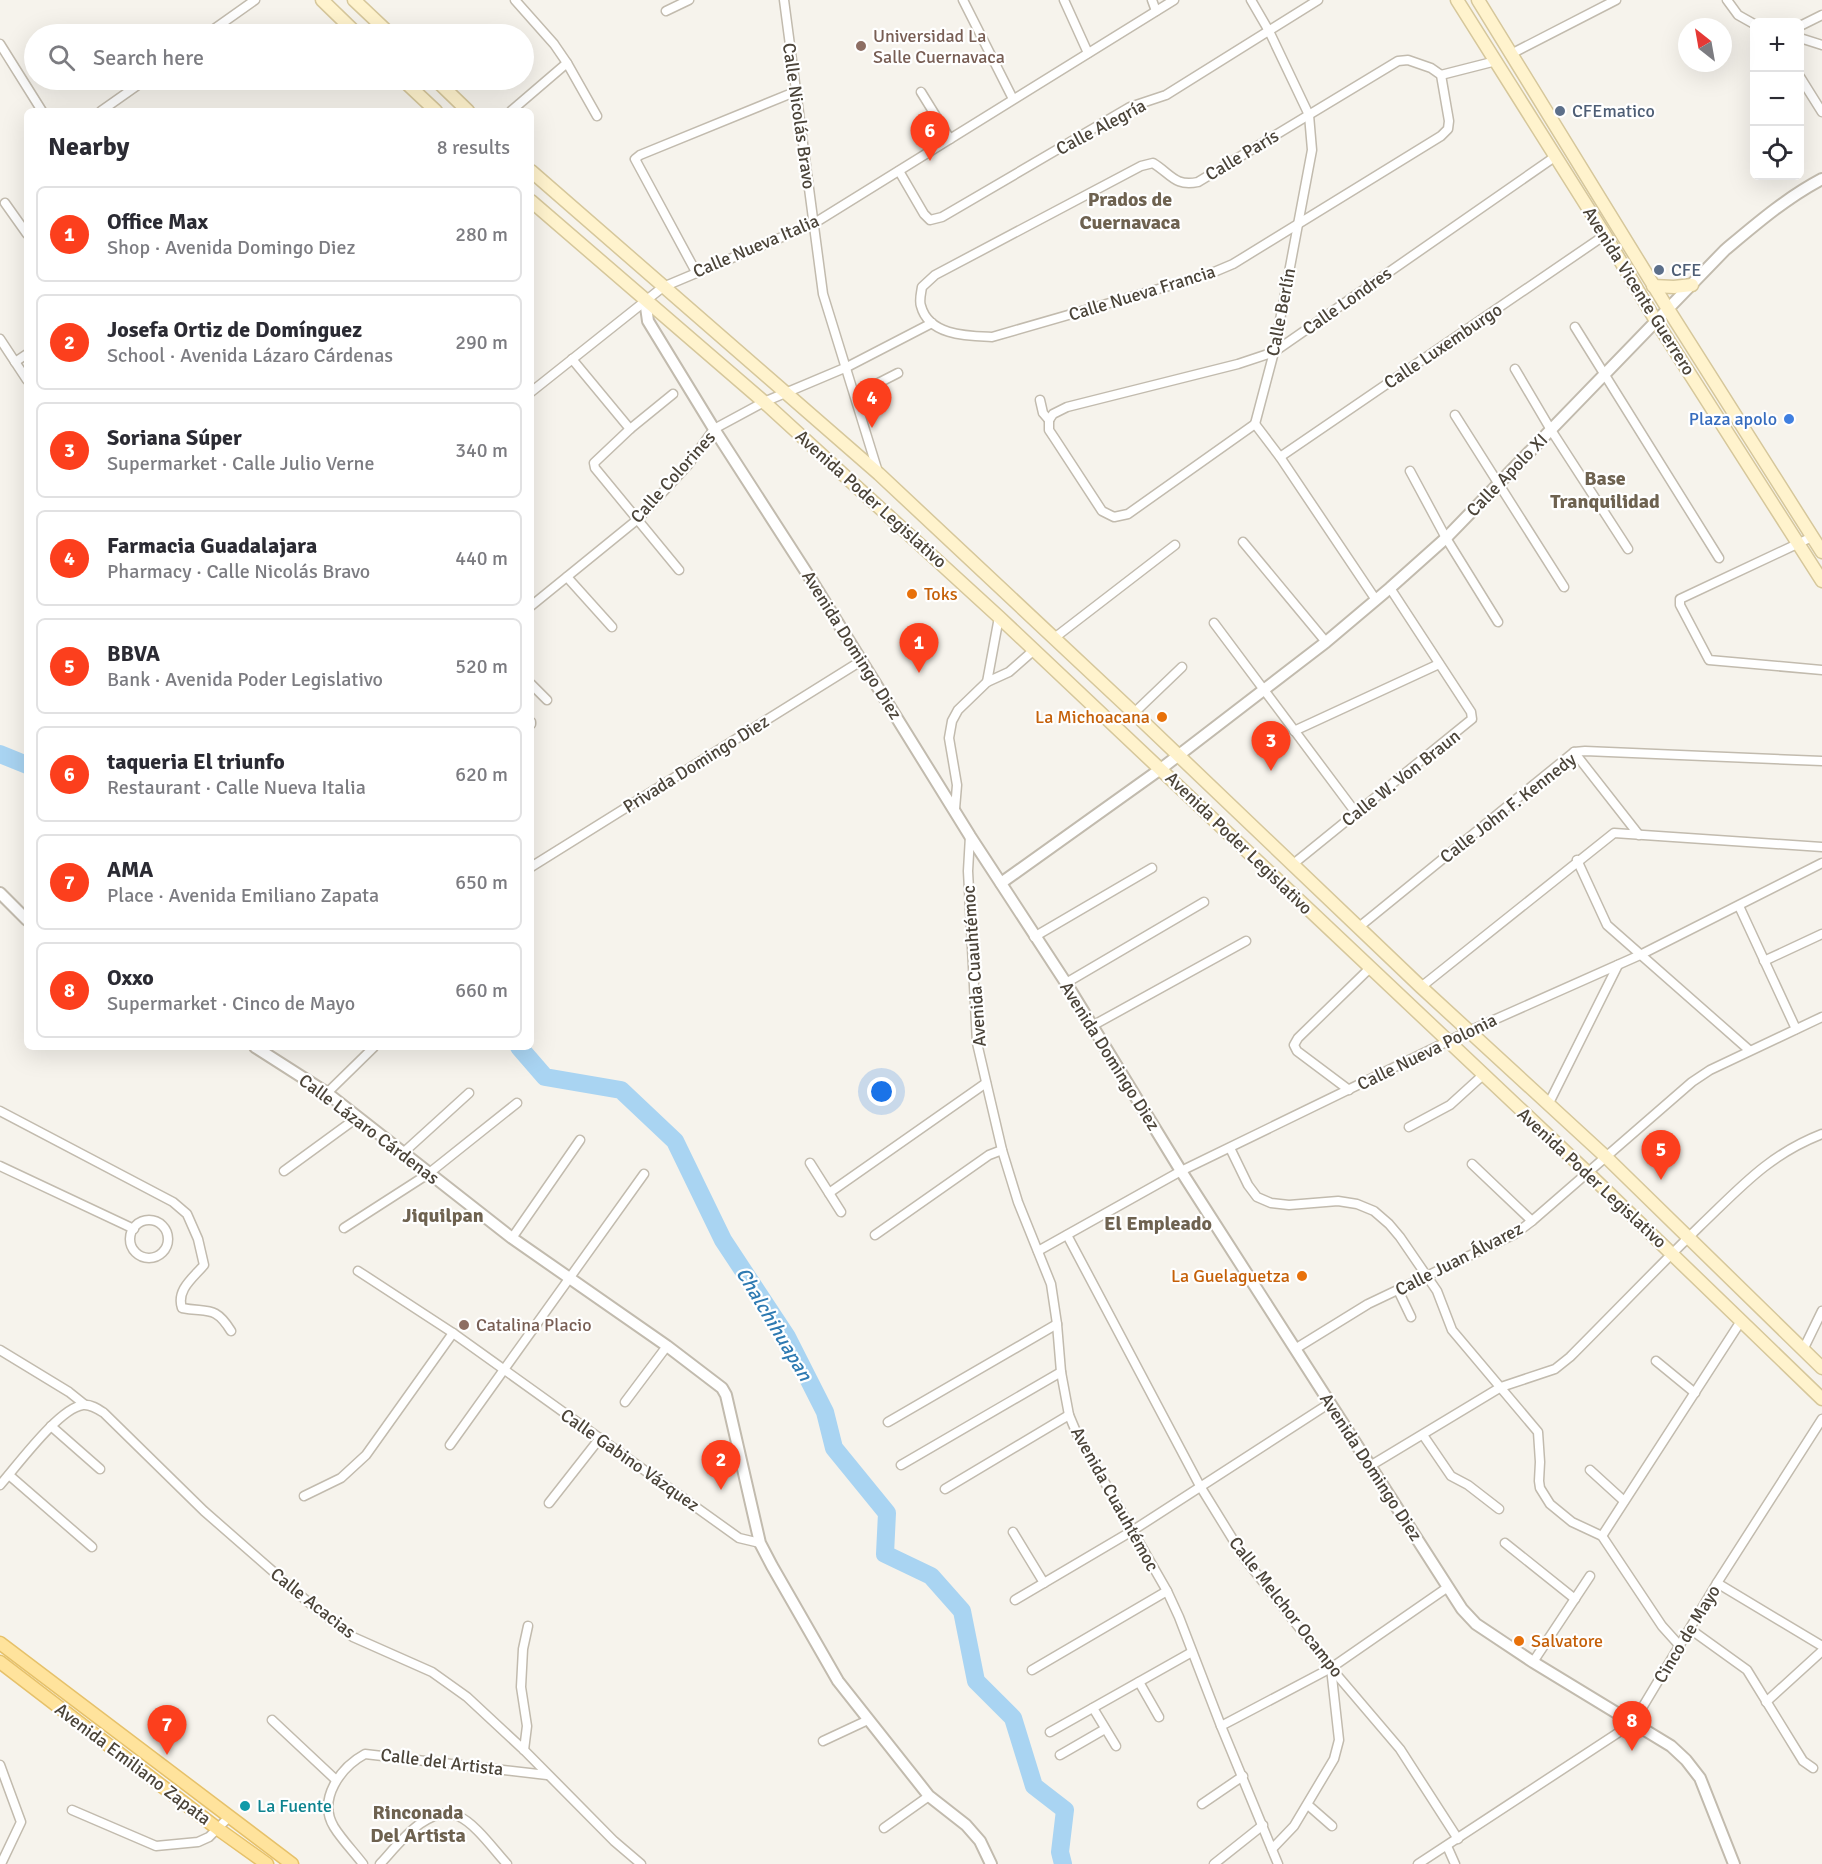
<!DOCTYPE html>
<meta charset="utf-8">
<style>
body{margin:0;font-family:Signika,sans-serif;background:#f7f7f7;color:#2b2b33}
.controls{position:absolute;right:18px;top:18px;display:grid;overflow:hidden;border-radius:9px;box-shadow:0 6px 24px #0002}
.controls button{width:54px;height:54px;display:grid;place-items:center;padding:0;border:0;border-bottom:2px solid #e1e1e2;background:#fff;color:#2b2b33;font:30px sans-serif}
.compass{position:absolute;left:1678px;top:18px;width:54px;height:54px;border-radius:50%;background:#fff;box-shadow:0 6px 24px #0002;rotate:329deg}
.you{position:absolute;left:882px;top:1092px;width:21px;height:21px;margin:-15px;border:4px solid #fff;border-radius:50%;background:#1a73e8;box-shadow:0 0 0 9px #1a73e833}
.badge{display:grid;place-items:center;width:39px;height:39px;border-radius:50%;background:#fc3f1d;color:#fff;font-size:20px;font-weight:700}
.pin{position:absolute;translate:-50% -50px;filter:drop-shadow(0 2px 3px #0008)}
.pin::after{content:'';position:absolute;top:32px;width:21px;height:18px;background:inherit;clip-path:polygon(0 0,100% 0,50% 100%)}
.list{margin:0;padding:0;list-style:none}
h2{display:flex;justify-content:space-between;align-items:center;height:78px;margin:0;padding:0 24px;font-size:26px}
h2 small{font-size:20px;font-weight:400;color:#7c7c81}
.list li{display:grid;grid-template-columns:39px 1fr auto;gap:18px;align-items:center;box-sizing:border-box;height:96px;margin:0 12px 12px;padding:0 12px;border:2px solid #e1e1e2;border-radius:9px}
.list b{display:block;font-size:22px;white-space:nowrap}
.list p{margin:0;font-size:20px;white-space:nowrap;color:#7c7c81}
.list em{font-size:20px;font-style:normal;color:#7c7c81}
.icon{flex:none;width:33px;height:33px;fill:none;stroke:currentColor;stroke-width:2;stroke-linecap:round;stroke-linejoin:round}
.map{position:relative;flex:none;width:1822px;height:1864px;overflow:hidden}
.search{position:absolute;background:#fff;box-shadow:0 6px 24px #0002;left:24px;top:24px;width:510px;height:66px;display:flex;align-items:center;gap:15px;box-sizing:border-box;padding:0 21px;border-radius:33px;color:#7c7c81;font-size:22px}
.panel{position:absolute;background:#fff;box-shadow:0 6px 24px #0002;left:24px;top:108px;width:510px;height:942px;border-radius:9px}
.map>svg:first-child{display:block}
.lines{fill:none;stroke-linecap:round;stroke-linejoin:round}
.river{stroke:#a9d4f2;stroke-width:18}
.minor-casing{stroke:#c2bbae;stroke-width:11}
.tertiary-casing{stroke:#c2bbae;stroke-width:14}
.secondary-casing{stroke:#d6c79b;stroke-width:15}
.primary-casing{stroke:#e6c16a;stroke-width:15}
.minor{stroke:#fff;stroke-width:8}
.tertiary{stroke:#fff;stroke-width:10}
.secondary{stroke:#fff3cd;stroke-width:12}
.primary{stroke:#ffe39c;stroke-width:12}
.education-dot{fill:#8d6e63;stroke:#fff;stroke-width:2}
.service-dot{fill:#5c6f8a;stroke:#fff;stroke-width:2}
.shop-dot{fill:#3f7fe0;stroke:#fff;stroke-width:2}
.food-dot{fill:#e8710a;stroke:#fff;stroke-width:2}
.culture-dot{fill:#0f9aa8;stroke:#fff;stroke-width:2}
.labels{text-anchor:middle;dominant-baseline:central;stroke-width:4.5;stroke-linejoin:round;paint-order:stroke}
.education-label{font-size:18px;fill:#785e54;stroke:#fff;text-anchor:start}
.service-label{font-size:18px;fill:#4e5e75;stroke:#fff;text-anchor:start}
.street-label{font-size:18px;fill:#4b4439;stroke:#fff}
.shop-label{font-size:18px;fill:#366cbe;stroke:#fff;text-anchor:end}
.food-label{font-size:18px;fill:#c56008;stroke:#fff;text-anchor:start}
.culture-label{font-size:18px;fill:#0d838f;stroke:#fff;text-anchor:start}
.neighbourhood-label{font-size:20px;font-weight:bold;fill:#6e6250;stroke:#fff}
.water-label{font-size:20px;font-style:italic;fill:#2e7ab2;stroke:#fff}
</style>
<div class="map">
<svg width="1822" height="1864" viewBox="0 0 1822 1864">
<rect width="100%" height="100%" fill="#f6f3ec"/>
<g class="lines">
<g class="river">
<polyline points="0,754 27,765"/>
<polyline points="519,1047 545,1077 621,1090 675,1141 723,1240 787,1337 825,1412 834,1448 887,1513 885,1554 931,1576 962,1611 976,1681 1013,1718 1034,1786 1065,1810 1060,1852 1063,1864"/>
</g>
<g class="minor-casing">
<g id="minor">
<polyline points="515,0 554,44 567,63 597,116"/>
<polyline points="784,0 823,294 878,472"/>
<polyline points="963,0 1013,99"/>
<polyline points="1064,0 1088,53"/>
<polyline points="1152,0 1156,11"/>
<polyline points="1251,0 1269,31 1309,115 1312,150 1274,352 1255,424"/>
<polyline points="1727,0 1738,15 1754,24"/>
<polyline points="666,11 689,0"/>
<polyline points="1800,26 1822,15"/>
<polyline points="207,34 255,0"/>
<polyline points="1800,38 1822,45"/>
<polyline points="0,44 42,111"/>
<polyline points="1511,54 1616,0"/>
<path d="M1408 60 1431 68 1441 75 1449 121 1448 129 1441 136 1233 264 1207 275 992 337C968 336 929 336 921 306 919 301 921 293 922 287L935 275 1141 166 1153 163C1171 174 1175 187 1198 182L1398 61Z"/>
<polyline points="1441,75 1496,61"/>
<polyline points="1800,77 1822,112"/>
<polyline points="921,92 950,139"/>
<polyline points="101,111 145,80"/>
<polyline points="511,111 567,63"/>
<polyline points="899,171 924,214 930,220 942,217 1130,107 1166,95 1318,0"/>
<polyline points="5,203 27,234"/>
<polyline points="696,272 635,159 640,155 797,91"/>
<polyline points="1575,327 1719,558"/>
<polyline points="0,339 27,380"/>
<polyline points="572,359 630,429"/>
<polyline points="15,362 27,354"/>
<polyline points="1515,369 1551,430 1628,549"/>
<polyline points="531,392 663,287 813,224 1174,0"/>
<polyline points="673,394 630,429 594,463 595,468 679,570"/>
<polyline points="855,395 898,373"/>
<polyline points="1040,400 1043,413 1049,420"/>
<polyline points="1455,415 1564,587"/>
<polyline points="1049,420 1053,414 1067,407 1238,364 1274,352 1556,156"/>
<polyline points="1049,420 1049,430 1055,439 1102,511 1114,517 1128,514 1255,424"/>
<polyline points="1255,424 1280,457 1376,600"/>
<polyline points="1280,457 1605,235"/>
<polyline points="1410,471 1446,538 1498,622"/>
<polyline points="1812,537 1680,599 1680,605 1709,660 1822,670"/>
<polyline points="1243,542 1326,642"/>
<polyline points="567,577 612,627"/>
<polyline points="531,606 638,519 688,465 714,429 764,402 847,367 932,323"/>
<polyline points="1214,623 1356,813"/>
<polyline points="1053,639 1175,545"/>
<polyline points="987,682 999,617"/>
<polyline points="531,684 547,700"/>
<polyline points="1134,713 1182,667"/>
<polyline points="531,724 531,722"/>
<polyline points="1294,731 1439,664"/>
<polyline points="1574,752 1639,835"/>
<polyline points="955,809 957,785 949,738 952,721 958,710 987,682 1009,672 1034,650"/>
<polyline points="970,836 968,871 977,1043 1002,1150 1018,1202 1051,1284 1057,1324 1061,1372 1069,1415 1077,1434 1167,1591 1179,1617 1221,1726 1278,1864"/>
<polyline points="1577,860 1607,925 1749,1050"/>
<polyline points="1292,865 1472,719 1471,712 1390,588"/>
<polyline points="531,867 861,661"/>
<polyline points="1739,906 1796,1029"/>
<polyline points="1359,927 1574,752 1585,751 1822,761"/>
<polyline points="1034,937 1152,868"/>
<polyline points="1764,961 1822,934"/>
<polyline points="1066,983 1204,902"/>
<polyline points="1421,987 1614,833 1822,847"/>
<polyline points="1092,1026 1246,941"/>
<polyline points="1349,1090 1297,1051 1294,1045 1298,1038 1370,968"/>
<polyline points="327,1093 374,1047"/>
<polyline points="1548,1105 1618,965"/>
<path d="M0 1111 173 1202 187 1214 198 1239 204 1265C193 1278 176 1290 182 1308 208 1313 215 1305 231 1331"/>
<polyline points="1409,1127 1450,1105 1483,1075"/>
<polyline points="1230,1148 1248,1185 1257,1197 1271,1203 1289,1205 1338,1201 1357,1204 1374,1211 1389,1224 1400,1237 1437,1291 1452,1330 1538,1432 1540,1462 1539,1481 1540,1488 1550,1504 1572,1522 1602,1536 1662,1626 1680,1646"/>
<polyline points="403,1153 469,1093"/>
<polyline points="810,1163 841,1212"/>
<polyline points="1472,1164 1532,1221"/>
<polyline points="0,1166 134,1229"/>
<polyline points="284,1171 358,1117"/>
<polyline points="829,1193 986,1083"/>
<circle cx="149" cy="1239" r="19"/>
<polyline points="344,1228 428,1174 517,1103"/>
<polyline points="875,1235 989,1155 1002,1150"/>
<polyline points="1067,1235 1200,1486 1245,1559 1331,1668 1400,1749 1458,1839"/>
<polyline points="512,1238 580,1140"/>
<polyline points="1038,1251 1181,1171 1469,1031 1640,955 1822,863"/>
<polyline points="358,1271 453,1333 739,1538 760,1543"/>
<polyline points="1398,1290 1411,1317"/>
<polyline points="1295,1349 1368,1304 1515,1234 1532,1221 1692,1082 1710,1070 1822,1017"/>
<polyline points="0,1350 69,1392 84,1404"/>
<polyline points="1803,1350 1822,1311"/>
<polyline points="1656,1361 1695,1393"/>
<polyline points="625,1402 667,1346"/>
<polyline points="888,1422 1057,1324"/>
<polyline points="51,1426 100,1469"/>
<polyline points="1423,1435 1451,1476 1468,1485 1499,1509"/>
<polyline points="450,1445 644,1174"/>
<polyline points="901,1465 1061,1372"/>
<path d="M1370 1466 1501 1387 1555 1369 1570 1357C1613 1314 1655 1270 1699 1227 1740 1188 1768 1155 1822 1134"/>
<polyline points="1590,1470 1624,1501"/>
<polyline points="9,1475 92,1547"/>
<path d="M0 1485C17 1466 59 1408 83 1405 91 1404 98 1409 104 1413L204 1511 308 1602 353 1637 432 1672 467 1697 524 1750 614 1841 641 1864"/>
<polyline points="945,1489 1069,1415"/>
<polyline points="304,1496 341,1478 366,1455 453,1333"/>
<polyline points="549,1503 600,1438"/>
<polyline points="1013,1532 1044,1583"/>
<polyline points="1602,1536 1741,1321"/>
<polyline points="1505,1543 1575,1599"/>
<polyline points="1717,1583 1822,1646"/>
<polyline points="1015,1600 1132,1531 1330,1403"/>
<polyline points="1690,1629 1747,1670 1803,1761 1813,1768"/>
<polyline points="1533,1662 1590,1576"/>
<polyline points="1032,1670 1167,1591"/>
<polyline points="1139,1682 1159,1717"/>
<polyline points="1766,1702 1822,1651"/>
<polyline points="1093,1708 1116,1746"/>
<polyline points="272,1720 336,1780"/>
<polyline points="1221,1726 1331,1668 1448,1587"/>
<polyline points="1050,1732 1192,1652"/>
<polyline points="823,1741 868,1720"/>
<polyline points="524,1750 527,1726 521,1687 523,1649 528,1626"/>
<polyline points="1060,1755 1105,1729"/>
<polyline points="0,1765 21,1822 1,1864"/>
<polyline points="1202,1804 1243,1776"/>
<polyline points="1308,1805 1332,1826"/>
<polyline points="72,1810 156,1846 198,1842 209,1837 229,1817"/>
<polyline points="884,1828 929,1796"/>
<polyline points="1447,1846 1455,1864"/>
<polyline points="1272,1849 1294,1826 1334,1759 1339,1740 1331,1668"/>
<path d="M363 1864C354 1852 342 1840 334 1827 317 1799 341 1767 365 1754L547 1775"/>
<path d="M380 1864C397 1846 428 1803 458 1816 475 1823 494 1850 507 1864"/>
<polyline points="1214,1864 1263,1825"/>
<polyline points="1418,1864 1633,1723 1717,1583 1822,1419"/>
</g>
</g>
<g class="tertiary-casing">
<g id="tertiary">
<polyline points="645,300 648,321 714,429 810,578 970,836 1066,983 1181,1171 1462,1609 1476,1624 1533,1662 1671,1746 1686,1760 1700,1778 1734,1864"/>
<path d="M1001 883 1162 768 1326 642 1390 588 1446 538 1725 250C1756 224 1786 198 1822 179"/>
<polyline points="0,893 27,920"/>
<polyline points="255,1047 327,1093 512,1238 667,1346 722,1388 726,1395 760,1543 772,1566 838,1681 929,1796 966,1825 980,1841 991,1864"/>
</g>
</g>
<g class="secondary-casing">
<g id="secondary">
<polyline points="322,0 357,34"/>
<polyline points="354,0 390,34"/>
<polyline points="1457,0 1605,235 1656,321 1822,581"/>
<polyline points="1478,0 1668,309 1822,552"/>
<polyline points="403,80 436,111"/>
<polyline points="436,80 468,111"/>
<polyline points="531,171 879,474 1134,713 1421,987 1606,1157 1822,1368"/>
<polyline points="531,201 764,402 999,617 1588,1173 1822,1399"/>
<polyline points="1653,286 1674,287 1692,285"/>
</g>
</g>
<g class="primary-casing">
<g id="primary">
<polyline points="0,1643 292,1864"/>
<polyline points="0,1662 218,1829 267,1864"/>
</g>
</g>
<use href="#minor" class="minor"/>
<use href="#tertiary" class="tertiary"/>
<use href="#secondary" class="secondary"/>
<use href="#primary" class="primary"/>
</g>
<g class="education-dot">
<circle cx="861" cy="46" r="6"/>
<circle cx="464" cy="1325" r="6"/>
</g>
<g class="service-dot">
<circle cx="1560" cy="111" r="6"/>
<circle cx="1659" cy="270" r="6"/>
</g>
<circle class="shop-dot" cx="1789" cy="419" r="6"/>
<g class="food-dot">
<circle cx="912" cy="594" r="6"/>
<circle cx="1162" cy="717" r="6"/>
<circle cx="1302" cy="1276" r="6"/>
<circle cx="1519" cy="1641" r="6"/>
</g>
<circle class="culture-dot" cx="245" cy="1806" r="6"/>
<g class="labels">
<g class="education-label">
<text x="873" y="36">Universidad La<tspan x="873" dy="21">Salle Cuernavaca</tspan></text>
<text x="476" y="1325">Catalina Placio</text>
</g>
<g class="service-label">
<text x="1572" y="111">CFEmatico</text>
<text x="1671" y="270">CFE</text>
</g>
<g class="street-label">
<text transform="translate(799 116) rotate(82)">Calle Nicolás Bravo</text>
<text transform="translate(1101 127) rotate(-28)">Calle Alegría</text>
<text transform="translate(1242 155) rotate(-31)">Calle París</text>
<text transform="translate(756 246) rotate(-23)">Calle Nueva Italia</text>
<text transform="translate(1639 291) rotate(58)">Avenida Vicente Guerrero</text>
<text transform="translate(1142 293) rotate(-17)">Calle Nueva Francia</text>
<text transform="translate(1347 301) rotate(-35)">Calle Londres</text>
<text transform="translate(1281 312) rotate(-79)">Calle Berlín</text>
<text transform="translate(1443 346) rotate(-34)">Calle Luxemburgo</text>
<text transform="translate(1507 475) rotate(-46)">Calle Apolo XI</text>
<text transform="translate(673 477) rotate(-48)">Calle Colorines</text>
<text transform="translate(871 499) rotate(42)">Avenida Poder Legislativo</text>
<text transform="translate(852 645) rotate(58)">Avenida Domingo Diez</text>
<text transform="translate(696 764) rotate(-32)">Privada Domingo Diez</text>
<text transform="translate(1401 778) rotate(-38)">Calle W. Von Braun</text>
<text transform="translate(1508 808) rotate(-38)">Calle John F. Kennedy</text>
<text transform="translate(1239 843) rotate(44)">Avenida Poder Legislativo</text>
<text transform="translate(974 966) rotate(-94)">Avenida Cuauhtémoc</text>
<text transform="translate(1427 1052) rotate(-26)">Calle Nueva Polonia</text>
<text transform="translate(1110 1056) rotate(58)">Avenida Domingo Diez</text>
<text transform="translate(369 1129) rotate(37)">Calle Lázaro Cárdenas</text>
<text transform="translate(1592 1178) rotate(43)">Avenida Poder Legislativo</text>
<text transform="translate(1459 1259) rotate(-27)">Calle Juan Álvarez</text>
<text transform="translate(630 1460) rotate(35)">Calle Gabino Vázquez</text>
<text transform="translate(1371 1467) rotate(57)">Avenida Domingo Diez</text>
<text transform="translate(1115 1499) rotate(61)">Avenida Cuauhtémoc</text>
<text transform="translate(313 1603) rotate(38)">Calle Acacias</text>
<text transform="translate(1286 1607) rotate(52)">Calle Melchor Ocampo</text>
<text transform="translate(1687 1634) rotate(-59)">Cinco de Mayo</text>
<text transform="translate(442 1762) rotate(7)">Calle del Artista</text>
<text transform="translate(133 1764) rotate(37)">Avenida Emiliano Zapata</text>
</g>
<g class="shop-label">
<text x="1777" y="419">Plaza apolo</text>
</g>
<g class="food-label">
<text x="924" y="594">Toks</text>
<text x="1150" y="717" text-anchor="end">La Michoacana</text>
<text x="1290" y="1276" text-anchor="end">La Guelaguetza</text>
<text x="1531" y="1641">Salvatore</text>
</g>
<g class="culture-label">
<text x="257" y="1806">La Fuente</text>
</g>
<g class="neighbourhood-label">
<text x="1130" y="199">Prados de<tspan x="1130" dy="23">Cuernavaca</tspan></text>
<text x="1605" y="478">Base<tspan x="1605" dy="23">Tranquilidad</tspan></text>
<text x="443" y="1215">Jiquilpan</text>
<text x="1158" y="1223">El Empleado</text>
<text x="418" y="1812">Rinconada<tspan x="418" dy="23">Del Artista</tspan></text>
</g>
<g class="water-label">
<text transform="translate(774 1324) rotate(59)">Chalchihuapan</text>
</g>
</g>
</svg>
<div class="controls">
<button>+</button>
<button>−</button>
<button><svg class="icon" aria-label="locate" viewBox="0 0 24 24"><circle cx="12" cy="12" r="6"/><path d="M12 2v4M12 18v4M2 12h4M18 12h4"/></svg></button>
</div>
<svg class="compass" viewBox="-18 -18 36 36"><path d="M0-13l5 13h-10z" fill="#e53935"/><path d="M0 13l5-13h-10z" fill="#7c7c81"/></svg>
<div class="you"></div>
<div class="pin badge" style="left:919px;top:673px">1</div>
<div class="pin badge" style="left:721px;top:1490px">2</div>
<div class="pin badge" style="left:1271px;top:771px">3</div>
<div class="pin badge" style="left:872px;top:428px">4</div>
<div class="pin badge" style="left:1661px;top:1180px">5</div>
<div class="pin badge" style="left:930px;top:161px">6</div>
<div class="pin badge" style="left:167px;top:1755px">7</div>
<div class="pin badge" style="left:1632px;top:1751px">8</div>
<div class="search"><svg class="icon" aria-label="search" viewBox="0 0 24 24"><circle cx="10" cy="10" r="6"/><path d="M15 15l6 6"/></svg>Search here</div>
<section class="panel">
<h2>Nearby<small>8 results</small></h2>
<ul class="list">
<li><span class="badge">1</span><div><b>Office Max</b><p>Shop · Avenida Domingo Diez</p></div><em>280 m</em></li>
<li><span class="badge">2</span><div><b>Josefa Ortiz de Domínguez</b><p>School · Avenida Lázaro Cárdenas</p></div><em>290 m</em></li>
<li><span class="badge">3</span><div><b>Soriana Súper</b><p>Supermarket · Calle Julio Verne</p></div><em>340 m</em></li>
<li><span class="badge">4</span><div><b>Farmacia Guadalajara</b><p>Pharmacy · Calle Nicolás Bravo</p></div><em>440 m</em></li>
<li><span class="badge">5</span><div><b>BBVA</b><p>Bank · Avenida Poder Legislativo</p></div><em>520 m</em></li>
<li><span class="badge">6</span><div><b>taqueria El triunfo</b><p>Restaurant · Calle Nueva Italia</p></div><em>620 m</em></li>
<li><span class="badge">7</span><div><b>AMA</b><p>Place · Avenida Emiliano Zapata</p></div><em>650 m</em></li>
<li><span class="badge">8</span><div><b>Oxxo</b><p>Supermarket · Cinco de Mayo</p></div><em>660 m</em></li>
</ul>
</section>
</div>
